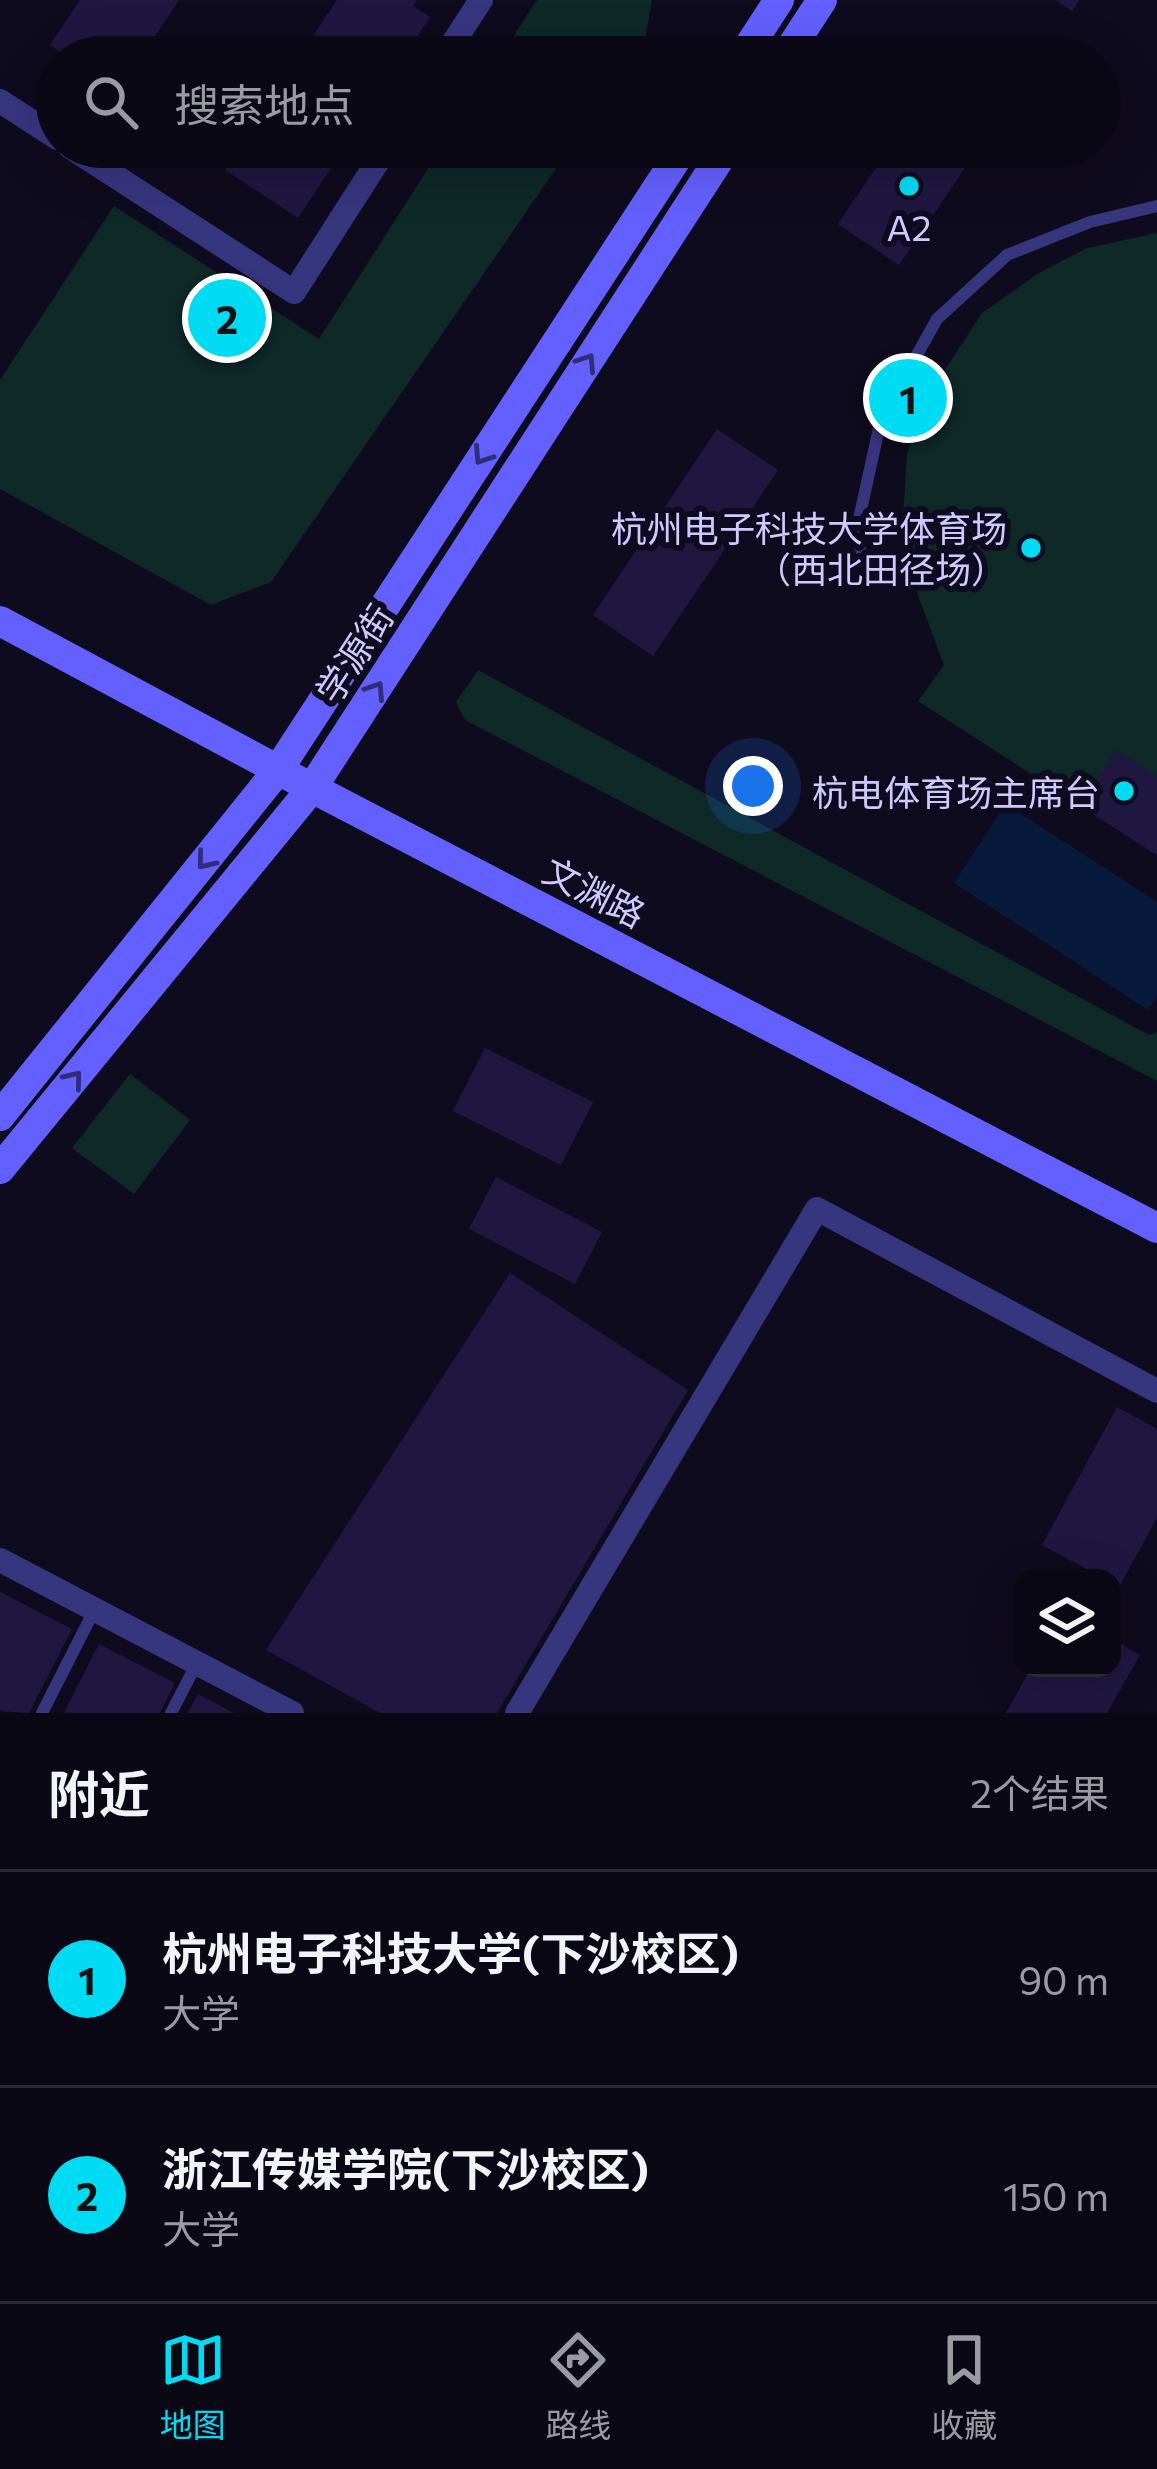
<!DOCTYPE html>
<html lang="zh">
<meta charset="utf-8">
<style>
body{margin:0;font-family:Commissioner,"Noto Sans SC",sans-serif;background:#191623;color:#f1f3f6}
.controls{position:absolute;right:36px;bottom:36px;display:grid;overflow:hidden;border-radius:24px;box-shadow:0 12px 48px #0002}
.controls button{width:108px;height:108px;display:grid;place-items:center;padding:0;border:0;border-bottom:3px solid #2b2935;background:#0b0816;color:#f1f3f6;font:60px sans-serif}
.you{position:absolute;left:753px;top:786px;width:42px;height:42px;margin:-30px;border:9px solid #fff;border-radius:50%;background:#1a73e8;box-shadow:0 0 0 18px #1a73e833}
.badge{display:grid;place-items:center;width:78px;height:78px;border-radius:50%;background:#00dbf4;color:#111;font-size:39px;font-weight:700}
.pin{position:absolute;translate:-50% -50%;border:6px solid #fff;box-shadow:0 3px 12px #0006}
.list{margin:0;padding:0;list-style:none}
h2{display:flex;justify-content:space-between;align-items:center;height:156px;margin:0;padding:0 48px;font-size:51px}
h2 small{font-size:39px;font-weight:400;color:#9a9aa1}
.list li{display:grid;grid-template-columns:78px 1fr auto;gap:36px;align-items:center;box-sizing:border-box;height:216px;padding:0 48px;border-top:3px solid #2b2935}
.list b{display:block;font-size:45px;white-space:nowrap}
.list p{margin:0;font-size:39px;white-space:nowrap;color:#9a9aa1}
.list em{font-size:39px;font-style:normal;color:#9a9aa1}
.icon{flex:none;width:66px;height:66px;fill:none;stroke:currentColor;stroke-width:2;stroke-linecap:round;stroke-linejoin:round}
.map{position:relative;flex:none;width:1157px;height:1713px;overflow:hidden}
.search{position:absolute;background:#0b0816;box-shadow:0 12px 48px #0002;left:36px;right:36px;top:36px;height:132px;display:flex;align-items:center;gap:30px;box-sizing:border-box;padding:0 42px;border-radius:66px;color:#9a9aa1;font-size:45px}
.sheet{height:588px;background:#0b0816}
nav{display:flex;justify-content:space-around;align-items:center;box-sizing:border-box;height:168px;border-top:3px solid #2b2935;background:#0b0816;font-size:33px;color:#9a9aa1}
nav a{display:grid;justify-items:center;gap:6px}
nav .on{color:#00dbf4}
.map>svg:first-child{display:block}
.green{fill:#0e2928}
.water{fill:#071a3c}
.building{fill:#1f1740}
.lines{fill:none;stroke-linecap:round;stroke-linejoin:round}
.lane{stroke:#38357f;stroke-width:12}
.street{stroke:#38357f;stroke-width:24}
.secondary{stroke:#6460ff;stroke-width:30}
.oneway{stroke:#312d78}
.poi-dot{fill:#00dbf4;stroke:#0f0b1e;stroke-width:4.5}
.labels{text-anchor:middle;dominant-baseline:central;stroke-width:12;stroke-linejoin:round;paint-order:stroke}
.poi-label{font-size:36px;fill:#cfc9ff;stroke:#0f0b1e;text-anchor:end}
.street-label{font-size:36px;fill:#cfc9ff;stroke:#0f0b1e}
</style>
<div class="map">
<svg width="1157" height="1713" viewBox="0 0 1157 1713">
<rect width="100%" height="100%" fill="#0f0b1e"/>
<g class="green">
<polygon points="537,0 652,0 645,40 633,57 500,57"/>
<polygon points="442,147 571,147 271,582 211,605 0,489 0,380 114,206 319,339"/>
<polygon points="1157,233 1157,855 918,701 944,665 919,598 902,535 907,453 935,385 982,313 1039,273 1087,248"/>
<polygon points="478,670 1149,1035 1157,1032 1157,1081 465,720 456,702"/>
<polygon points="130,1074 190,1120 134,1194 72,1148"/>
</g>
<polygon class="water" points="1006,804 1157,902 1157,997 1148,1010 954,883"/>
<g class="building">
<polygon points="80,0 179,0 141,57 68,57 50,45"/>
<polygon points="337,0 417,0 413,6 430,17 404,57 299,57"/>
<polygon points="1055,0 1079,0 1072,11"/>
<polygon points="963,38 991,57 951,57"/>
<polygon points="240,147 345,147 298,218 225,170"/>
<polygon points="890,147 979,147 899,265 838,224"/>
<polygon points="717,429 778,470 653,656 593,615"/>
<polygon points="1116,750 1157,776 1157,855 1080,806"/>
<polygon points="485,1048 593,1102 561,1165 453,1111"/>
<polygon points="496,1177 602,1232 575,1284 469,1229"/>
<polygon points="510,1273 688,1390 497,1713 380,1713 266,1650"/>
<polygon points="1117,1407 1157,1429 1157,1518 1119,1587 1112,1583 1112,1578 1103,1578 1042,1545"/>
<polygon points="0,1592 72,1629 29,1713 0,1711"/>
<polygon points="1112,1639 1140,1655 1107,1713 1006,1713 1031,1668 1112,1668"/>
<polygon points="99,1644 175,1683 160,1713 64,1713"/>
<polygon points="198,1694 234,1713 188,1713"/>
</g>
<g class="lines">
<g class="lane">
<polyline points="863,570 857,528 881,419 937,319 1007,255 1090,222 1157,206"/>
<polyline points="42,1713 95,1609"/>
<polyline points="171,1713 197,1663"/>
</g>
<g class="street">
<polyline points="444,57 481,0"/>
<polyline points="0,101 57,138"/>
<polyline points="70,147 294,292 387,147"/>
<polyline points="0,1560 292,1713"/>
<polyline points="517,1713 817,1209 1157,1391"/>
</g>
<g class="secondary">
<polyline points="742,57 779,0"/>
<polyline points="785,57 822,0"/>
<polyline points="0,621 312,788 1157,1228"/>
<polyline points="0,1116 278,770 684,147"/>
<polyline points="0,1169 312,788 727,147"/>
</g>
</g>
<defs><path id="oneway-chevron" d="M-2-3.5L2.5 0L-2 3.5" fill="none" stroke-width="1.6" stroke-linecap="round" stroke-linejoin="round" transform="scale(3)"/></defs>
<g class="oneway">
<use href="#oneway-chevron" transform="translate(587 362) rotate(-57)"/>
<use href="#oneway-chevron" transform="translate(482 456) rotate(123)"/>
<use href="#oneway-chevron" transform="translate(376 690) rotate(-57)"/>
<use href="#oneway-chevron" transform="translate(205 861) rotate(129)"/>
<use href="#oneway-chevron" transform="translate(74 1079) rotate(-51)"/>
</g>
<g class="poi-dot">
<circle cx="909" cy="186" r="12"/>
<circle cx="1031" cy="548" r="12"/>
<circle cx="1124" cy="791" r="12"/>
</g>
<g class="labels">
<g class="poi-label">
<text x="909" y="226" text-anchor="middle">A2</text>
<text x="1007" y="527">杭州电子科技大学体育场<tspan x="1007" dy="41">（西北田径场）</tspan></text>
<text x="1100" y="791">杭电体育场主席台</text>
</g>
<g class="street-label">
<text transform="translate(353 653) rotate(-57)">学源街</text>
<text transform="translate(595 891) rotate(27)">文渊路</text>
</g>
</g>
</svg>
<div class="controls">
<button><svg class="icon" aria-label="layers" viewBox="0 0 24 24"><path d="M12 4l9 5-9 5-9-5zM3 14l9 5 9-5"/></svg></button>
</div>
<div class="you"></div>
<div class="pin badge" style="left:908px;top:398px">1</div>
<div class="pin badge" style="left:227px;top:318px">2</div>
<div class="search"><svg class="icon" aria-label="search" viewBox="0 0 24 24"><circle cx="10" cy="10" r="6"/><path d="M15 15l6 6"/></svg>搜索地点</div>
</div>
<section class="sheet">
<h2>附近<small>2个结果</small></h2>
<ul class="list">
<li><span class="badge">1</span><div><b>杭州电子科技大学(下沙校区)</b><p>大学</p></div><em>90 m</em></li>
<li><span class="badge">2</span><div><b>浙江传媒学院(下沙校区)</b><p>大学</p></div><em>150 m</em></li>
</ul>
</section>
<nav>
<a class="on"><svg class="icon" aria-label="map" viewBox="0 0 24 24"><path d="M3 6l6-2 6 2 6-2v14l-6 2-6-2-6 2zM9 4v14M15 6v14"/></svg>地图</a>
<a><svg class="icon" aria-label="directions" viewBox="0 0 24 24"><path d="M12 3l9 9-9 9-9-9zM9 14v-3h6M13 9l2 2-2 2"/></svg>路线</a>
<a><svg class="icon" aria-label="saved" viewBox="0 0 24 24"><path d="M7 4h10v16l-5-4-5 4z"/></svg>收藏</a>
</nav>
